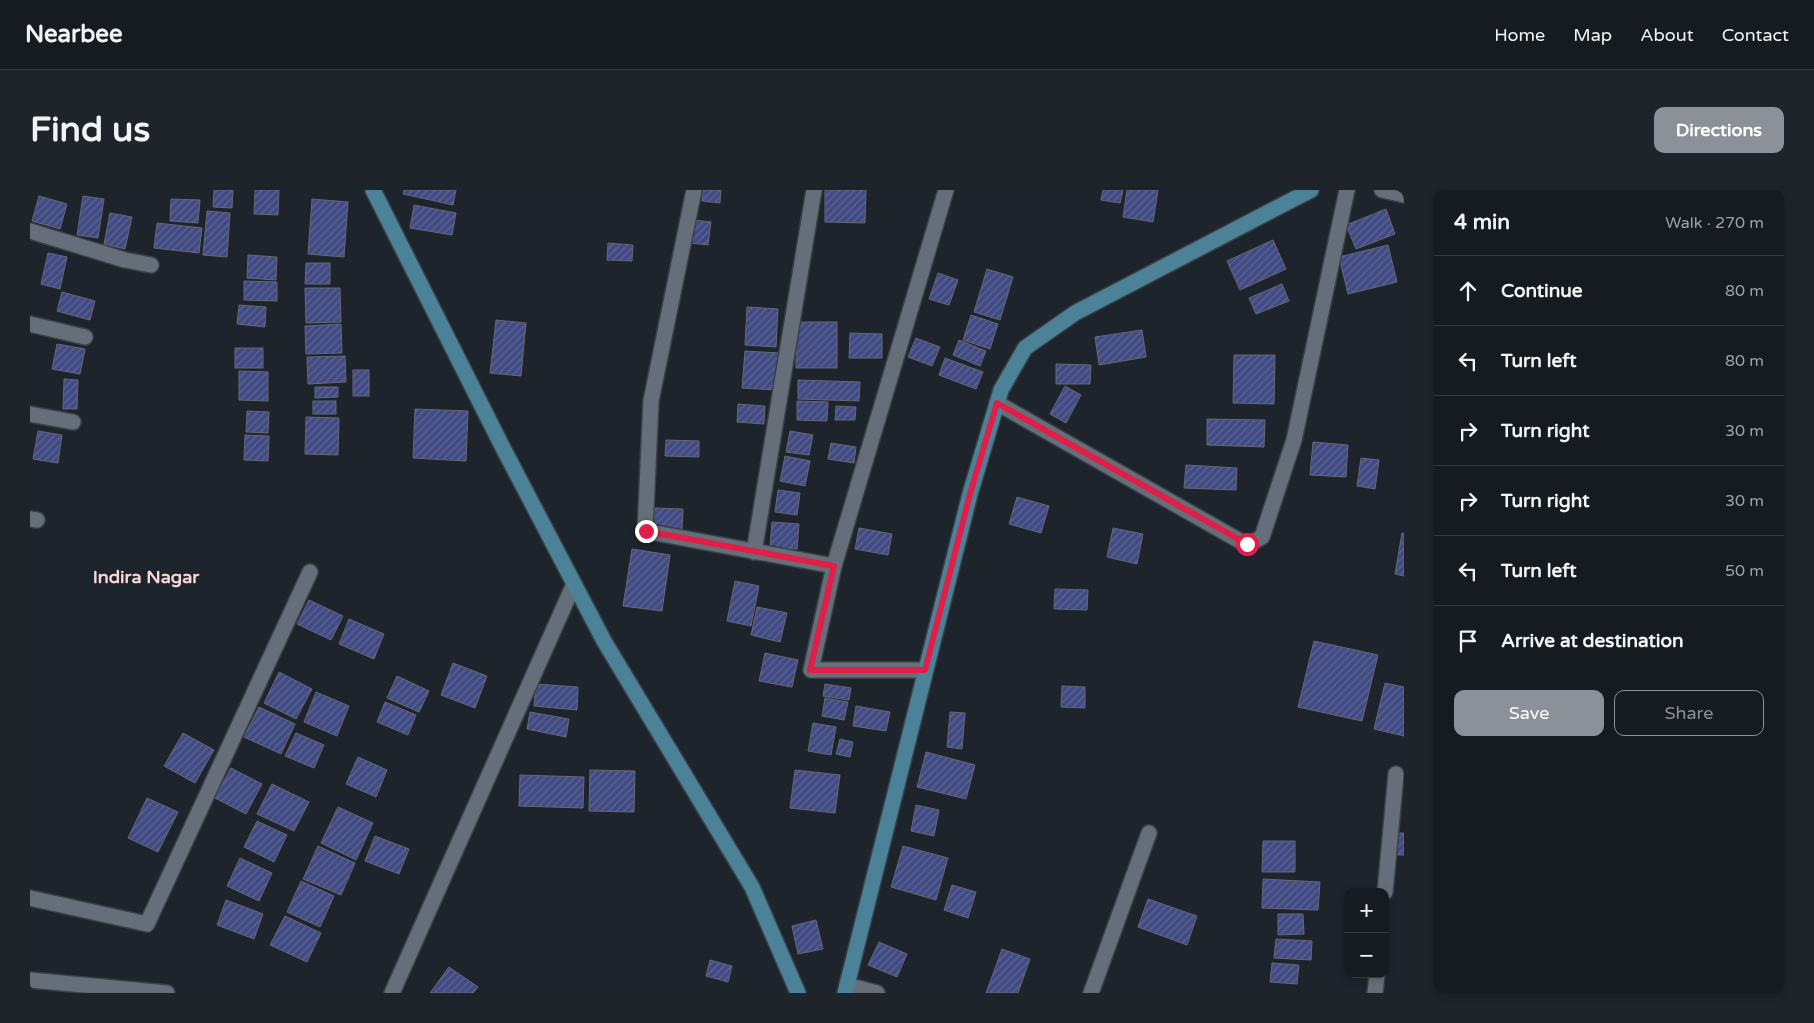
<!DOCTYPE html>
<meta charset="utf-8">
<style>
body{margin:0;font-family:"Varela Round",sans-serif;background:#1f242a;color:#f1f3f6}
.controls{position:absolute;right:15px;bottom:15px;display:grid;overflow:hidden;border-radius:10px;box-shadow:0 2px 8px #0003}
.controls button{width:45px;height:45px;display:grid;place-items:center;padding:0;border:0;border-bottom:1px solid #35393f;background:#161b21;color:#f1f3f6;font:25px sans-serif}
.stop{position:absolute;width:15px;height:15px;margin:-11px;border:4px solid #e11d48;border-radius:50%;background:#fff}
.stop.end{background:#e11d48;border-color:#fff;box-shadow:0 1px 5px #0008}
.list{margin:0;padding:0;list-style:none}
h2{display:flex;justify-content:space-between;align-items:center;height:65px;margin:0;padding:0 20px;font-size:21px}
h2 small{font-size:16px;font-weight:400;color:#9ea1a5}
.list li{display:grid;grid-template-columns:32px 1fr auto;gap:15px;align-items:center;box-sizing:border-box;height:70px;padding:0 20px;border-top:1px solid #35393f}
.list b{display:block;font-size:19px;white-space:nowrap}
.list em{font-size:16px;font-style:normal;color:#9ea1a5}
.actions{display:flex;gap:10px;padding:15px 20px}
.actions a{flex:1;padding:11px 0;border:1px solid #8c9099;border-radius:10px;text-align:center;font-size:18px;color:#8c9099}
.actions .main{background:#8c9099;color:#fff}
.icon{flex:none;width:28px;height:28px;fill:none;stroke:currentColor;stroke-width:2;stroke-linecap:round;stroke-linejoin:round}
.map{position:relative;flex:none;width:1374px;height:803px;overflow:hidden;border-radius:10px}
header{display:flex;align-items:center;gap:30px;box-sizing:border-box;height:70px;padding:0 25px;background:#161b21;border-bottom:1px solid #35393f}
header strong{font-size:24px}
nav{display:flex;gap:28px;margin-inline-start:auto;font-size:18px}
.intro{display:flex;align-items:center;justify-content:space-between;box-sizing:border-box;height:120px;padding:0 30px}
h1{margin:0;font-size:35px}
.button{padding:12px 22px;border-radius:10px;background:#8c9099;color:#fff;font-size:18px;font-weight:700}
main{display:flex;gap:30px;padding:0 30px}
aside{flex:1;background:#161b21;border-radius:10px;box-shadow:0 2px 8px #0003}
.map>svg:first-child{display:block}
.building{fill:url(#building-hatch);stroke:#656874}
.lines{fill:none;stroke-linecap:round;stroke-linejoin:round}
.street-casing{stroke:#3a4048;stroke-width:18}
.secondary-casing{stroke:#3a4048;stroke-width:18}
.street{stroke:#666f79;stroke-width:15}
.secondary{stroke:#4b8297;stroke-width:15}
.route{stroke:#e11d48;stroke-width:6}
.labels{text-anchor:middle;dominant-baseline:central;stroke-width:4.5;stroke-linejoin:round;paint-order:stroke}
.neighbourhood-label{font-size:18px;font-weight:bold;fill:#f9d5d8;stroke:#1d242c}
</style>
<header>
<strong>Nearbee</strong>
<nav><a>Home</a><a>Map</a><a>About</a><a>Contact</a></nav>
</header>
<div class="intro"><h1>Find us</h1><a class="button">Directions</a></div>
<main>
<div class="map">
<svg width="1374" height="803" viewBox="0 0 1374 803">
<defs>
<pattern id="building-hatch" width="6" height="6" patternUnits="userSpaceOnUse" patternTransform="scale(1.25)"><rect width="6" height="6" fill="#414a82"/><path d="M-1 1l2-2M0 6l6-6M5 7l2-2" fill="none" stroke="#5d6595"/></pattern>
</defs>
<rect width="100%" height="100%" fill="#1d242c"/>
<g class="building">
<polygon points="184,0 203,0 202,18 183,17"/>
<polygon points="225,0 249,0 248,25 224,24"/>
<polygon points="374,0 426,0 423,15 373,4"/>
<polygon points="673,0 691,0 690,13 672,11"/>
<polygon points="795,0 836,0 835,33 795,32"/>
<polygon points="1073,0 1093,0 1090,13 1071,10"/>
<polygon points="1097,0 1128,0 1123,32 1093,27"/>
<polygon points="9,6 37,14 30,39 2,31"/>
<polygon points="53,6 74,9 68,48 47,45"/>
<polygon points="141,9 170,10 168,33 140,31"/>
<polygon points="282,9 318,12 314,67 278,64"/>
<polygon points="384,15 426,23 422,45 380,38"/>
<polygon points="1356,19 1365,44 1326,59 1316,35"/>
<polygon points="177,21 200,23 197,67 173,65"/>
<polygon points="80,23 102,27 95,59 74,54"/>
<polygon points="664,30 681,32 678,55 661,53"/>
<polygon points="127,33 172,38 169,63 124,58"/>
<polygon points="1243,50 1256,79 1210,100 1197,71"/>
<polygon points="578,53 603,55 602,71 577,70"/>
<polygon points="1358,55 1367,92 1318,104 1309,67"/>
<polygon points="18,63 37,67 30,99 11,94"/>
<polygon points="218,65 247,67 246,90 217,88"/>
<polygon points="276,73 300,73 300,94 275,94"/>
<polygon points="957,79 983,87 970,130 944,122"/>
<polygon points="908,83 928,90 919,115 899,109"/>
<polygon points="214,91 247,92 247,111 214,110"/>
<polygon points="1252,94 1259,111 1226,124 1219,108"/>
<polygon points="275,98 310,98 311,132 276,133"/>
<polygon points="32,102 65,111 60,130 27,121"/>
<polygon points="209,115 236,117 235,137 207,134"/>
<polygon points="717,117 748,119 746,157 715,155"/>
<polygon points="941,125 968,134 960,159 933,150"/>
<polygon points="466,130 496,133 491,186 460,183"/>
<polygon points="767,132 807,132 807,178 766,178"/>
<polygon points="311,134 312,163 276,164 275,136"/>
<polygon points="1112,140 1116,167 1069,175 1065,147"/>
<polygon points="820,143 852,144 852,168 819,168"/>
<polygon points="886,148 910,157 902,176 878,167"/>
<polygon points="929,150 956,161 950,176 923,165"/>
<polygon points="27,154 55,159 50,184 22,179"/>
<rect x="205" y="158" width="28" height="20"/>
<polygon points="715,161 749,163 747,200 712,198"/>
<polygon points="1204,165 1245,165 1244,214 1203,213"/>
<polygon points="315,166 316,192 278,194 277,167"/>
<polygon points="915,168 953,182 946,199 909,185"/>
<polygon points="1026,174 1061,175 1060,194 1026,194"/>
<rect x="323" y="180" width="16" height="26"/>
<polygon points="209,181 238,182 238,211 209,210"/>
<polygon points="34,189 48,190 47,219 33,219"/>
<polygon points="768,190 830,192 829,211 768,209"/>
<polygon points="1035,196 1051,205 1036,233 1020,224"/>
<polygon points="285,197 308,197 308,207 285,208"/>
<rect x="283" y="211" width="23" height="13"/>
<polygon points="767,211 798,212 797,231 767,230"/>
<polygon points="708,214 735,216 734,234 707,232"/>
<polygon points="806,216 826,217 825,230 805,230"/>
<polygon points="385,219 438,221 436,271 383,268"/>
<polygon points="217,221 239,222 238,243 216,242"/>
<polygon points="276,227 309,228 308,265 275,264"/>
<polygon points="1177,229 1235,230 1234,257 1177,255"/>
<polygon points="8,241 32,245 28,273 3,269"/>
<polygon points="760,241 783,245 779,265 756,262"/>
<polygon points="215,245 239,246 238,271 214,270"/>
<polygon points="636,250 669,251 669,267 635,266"/>
<polygon points="1283,252 1318,255 1316,287 1280,285"/>
<polygon points="801,253 826,257 824,273 798,269"/>
<polygon points="755,266 780,271 775,296 750,291"/>
<polygon points="1331,268 1349,270 1345,299 1327,296"/>
<polygon points="1156,275 1207,278 1206,300 1154,298"/>
<polygon points="748,300 770,303 767,325 745,322"/>
<polygon points="987,307 1019,316 1011,343 979,334"/>
<polygon points="625,318 653,319 652,340 624,340"/>
<polygon points="742,332 769,334 767,359 740,357"/>
<polygon points="829,338 862,344 858,365 825,359"/>
<polygon points="1083,338 1113,344 1107,374 1077,367"/>
<polygon points="1372,343 1374,343 1374,386 1365,384"/>
<polygon points="602,359 640,365 632,421 593,416"/>
<polygon points="705,391 729,396 721,436 697,431"/>
<polygon points="1025,399 1058,400 1057,420 1024,419"/>
<polygon points="279,410 313,426 301,450 267,434"/>
<polygon points="727,417 757,423 750,452 721,445"/>
<polygon points="319,429 354,444 344,469 309,454"/>
<polygon points="1284,451 1348,465 1332,531 1268,517"/>
<polygon points="735,463 768,470 762,497 729,491"/>
<polygon points="423,473 457,486 445,518 411,505"/>
<polygon points="249,482 282,499 266,529 234,513"/>
<polygon points="367,486 399,501 389,522 357,508"/>
<polygon points="1355,493 1374,497 1374,546 1344,539"/>
<polygon points="506,494 548,497 547,520 504,516"/>
<polygon points="795,494 821,498 819,510 793,506"/>
<polygon points="1032,496 1055,497 1055,518 1031,517"/>
<polygon points="286,502 319,516 307,546 274,532"/>
<polygon points="795,508 818,512 814,530 792,526"/>
<polygon points="355,512 386,525 378,545 347,532"/>
<polygon points="826,516 860,522 856,541 823,536"/>
<polygon points="229,517 265,534 251,564 214,547"/>
<polygon points="500,522 539,529 536,547 497,539"/>
<polygon points="920,522 935,523 932,559 917,557"/>
<polygon points="783,533 806,537 801,565 778,561"/>
<polygon points="153,543 184,560 165,593 134,576"/>
<polygon points="266,543 294,555 284,578 255,566"/>
<polygon points="810,549 823,552 820,567 806,564"/>
<polygon points="896,562 945,575 936,609 887,597"/>
<polygon points="328,567 357,580 346,607 316,594"/>
<polygon points="201,578 232,594 216,624 185,608"/>
<polygon points="560,580 605,581 604,622 559,621"/>
<polygon points="765,580 810,585 805,623 760,618"/>
<polygon points="490,585 554,587 553,618 489,616"/>
<polygon points="242,594 279,612 264,641 227,624"/>
<polygon points="117,608 148,622 128,662 98,648"/>
<polygon points="886,615 909,620 904,646 881,641"/>
<polygon points="308,617 343,633 326,670 291,653"/>
<polygon points="227,631 257,645 244,672 214,657"/>
<polygon points="1367,643 1374,643 1374,665 1365,665"/>
<polygon points="345,646 379,659 369,684 335,671"/>
<polygon points="1233,651 1265,651 1265,682 1232,682"/>
<polygon points="288,656 325,673 311,705 273,689"/>
<polygon points="873,656 918,668 906,710 861,697"/>
<polygon points="210,668 242,683 229,711 197,696"/>
<polygon points="1233,689 1290,692 1288,720 1232,718"/>
<polygon points="271,691 304,706 290,737 257,722"/>
<polygon points="922,695 946,702 938,728 914,720"/>
<polygon points="1118,709 1167,726 1157,755 1108,737"/>
<polygon points="196,710 233,724 224,749 187,735"/>
<polygon points="1248,724 1273,724 1274,744 1248,745"/>
<polygon points="255,726 291,743 277,772 240,755"/>
<polygon points="786,730 793,759 768,764 762,736"/>
<polygon points="1246,749 1282,751 1281,770 1244,768"/>
<polygon points="849,752 877,764 867,787 838,775"/>
<polygon points="972,759 1000,769 988,803 956,803"/>
<polygon points="680,770 702,776 698,792 676,786"/>
<polygon points="1242,773 1269,775 1267,794 1240,792"/>
<polygon points="419,777 448,797 443,803 400,803"/>
</g>
<g class="lines">
<g class="street-casing">
<g id="street">
<polyline points="664,0 621,211 615,341 804,376 781,480 895,480"/>
<polyline points="1352,0 1374,5"/>
<polyline points="0,41 95,70 121,75"/>
<polyline points="0,134 55,147"/>
<polyline points="967,213 1217,355 1232,347 1264,250 1317,0"/>
<polyline points="0,224 43,232"/>
<polyline points="0,329 7,330"/>
<polyline points="724,362 784,0"/>
<polyline points="804,376 916,0"/>
<polyline points="1355,702 1366,584"/>
<polyline points="0,708 117,734 280,382"/>
<polyline points="0,790 137,803"/>
<polyline points="817,795 847,803"/>
<polyline points="362,803 544,394"/>
<polyline points="1061,803 1119,643"/>
<polyline points="1345,803 1347,784"/>
</g>
</g>
<g class="secondary-casing">
<g id="secondary">
<polyline points="343,0 471,254 574,451 722,697 768,803"/>
<polyline points="815,803 940,304 971,200 995,158 1045,123 1281,0"/>
</g>
</g>
<use href="#street" class="street"/>
<use href="#secondary" class="secondary"/>
</g>
<g class="lines">
<polyline class="route" points="616,341 804,376 780,480 895,480 940,304 967,213 1217,354"/>
</g>
<g class="labels">
<g class="neighbourhood-label">
<text x="116" y="387">Indira Nagar</text>
</g>
</g>
</svg>
<div class="controls">
<button>+</button>
<button>−</button>
</div>
<div class="stop" style="left:1217px;top:354px"></div>
<div class="stop end" style="left:616px;top:341px"></div>
</div>
<aside>
<h2>4 min<small>Walk · 270 m</small></h2>
<ul class="list">
<li><svg class="icon" aria-label="ahead" viewBox="0 0 24 24"><path d="M12 20V5M6 11l6-6 6 6"/></svg><div><b>Continue</b></div><em>80 m</em></li>
<li><svg class="icon" aria-label="left" viewBox="0 0 24 24"><path d="M17 20v-9H6M10 6l-5 5 5 5"/></svg><div><b>Turn left</b></div><em>80 m</em></li>
<li><svg class="icon" aria-label="right" viewBox="0 0 24 24"><path d="M7 20v-9h11M14 6l5 5-5 5"/></svg><div><b>Turn right</b></div><em>30 m</em></li>
<li><svg class="icon" aria-label="right" viewBox="0 0 24 24"><path d="M7 20v-9h11M14 6l5 5-5 5"/></svg><div><b>Turn right</b></div><em>30 m</em></li>
<li><svg class="icon" aria-label="left" viewBox="0 0 24 24"><path d="M17 20v-9H6M10 6l-5 5 5 5"/></svg><div><b>Turn left</b></div><em>50 m</em></li>
<li><svg class="icon" aria-label="arrive" viewBox="0 0 24 24"><path d="M6 21V4h12l-3 4 3 4H6"/></svg><div><b>Arrive at destination</b></div></li>
</ul>
<div class="actions"><a class="main">Save</a><a>Share</a></div>
</aside>
</main>
